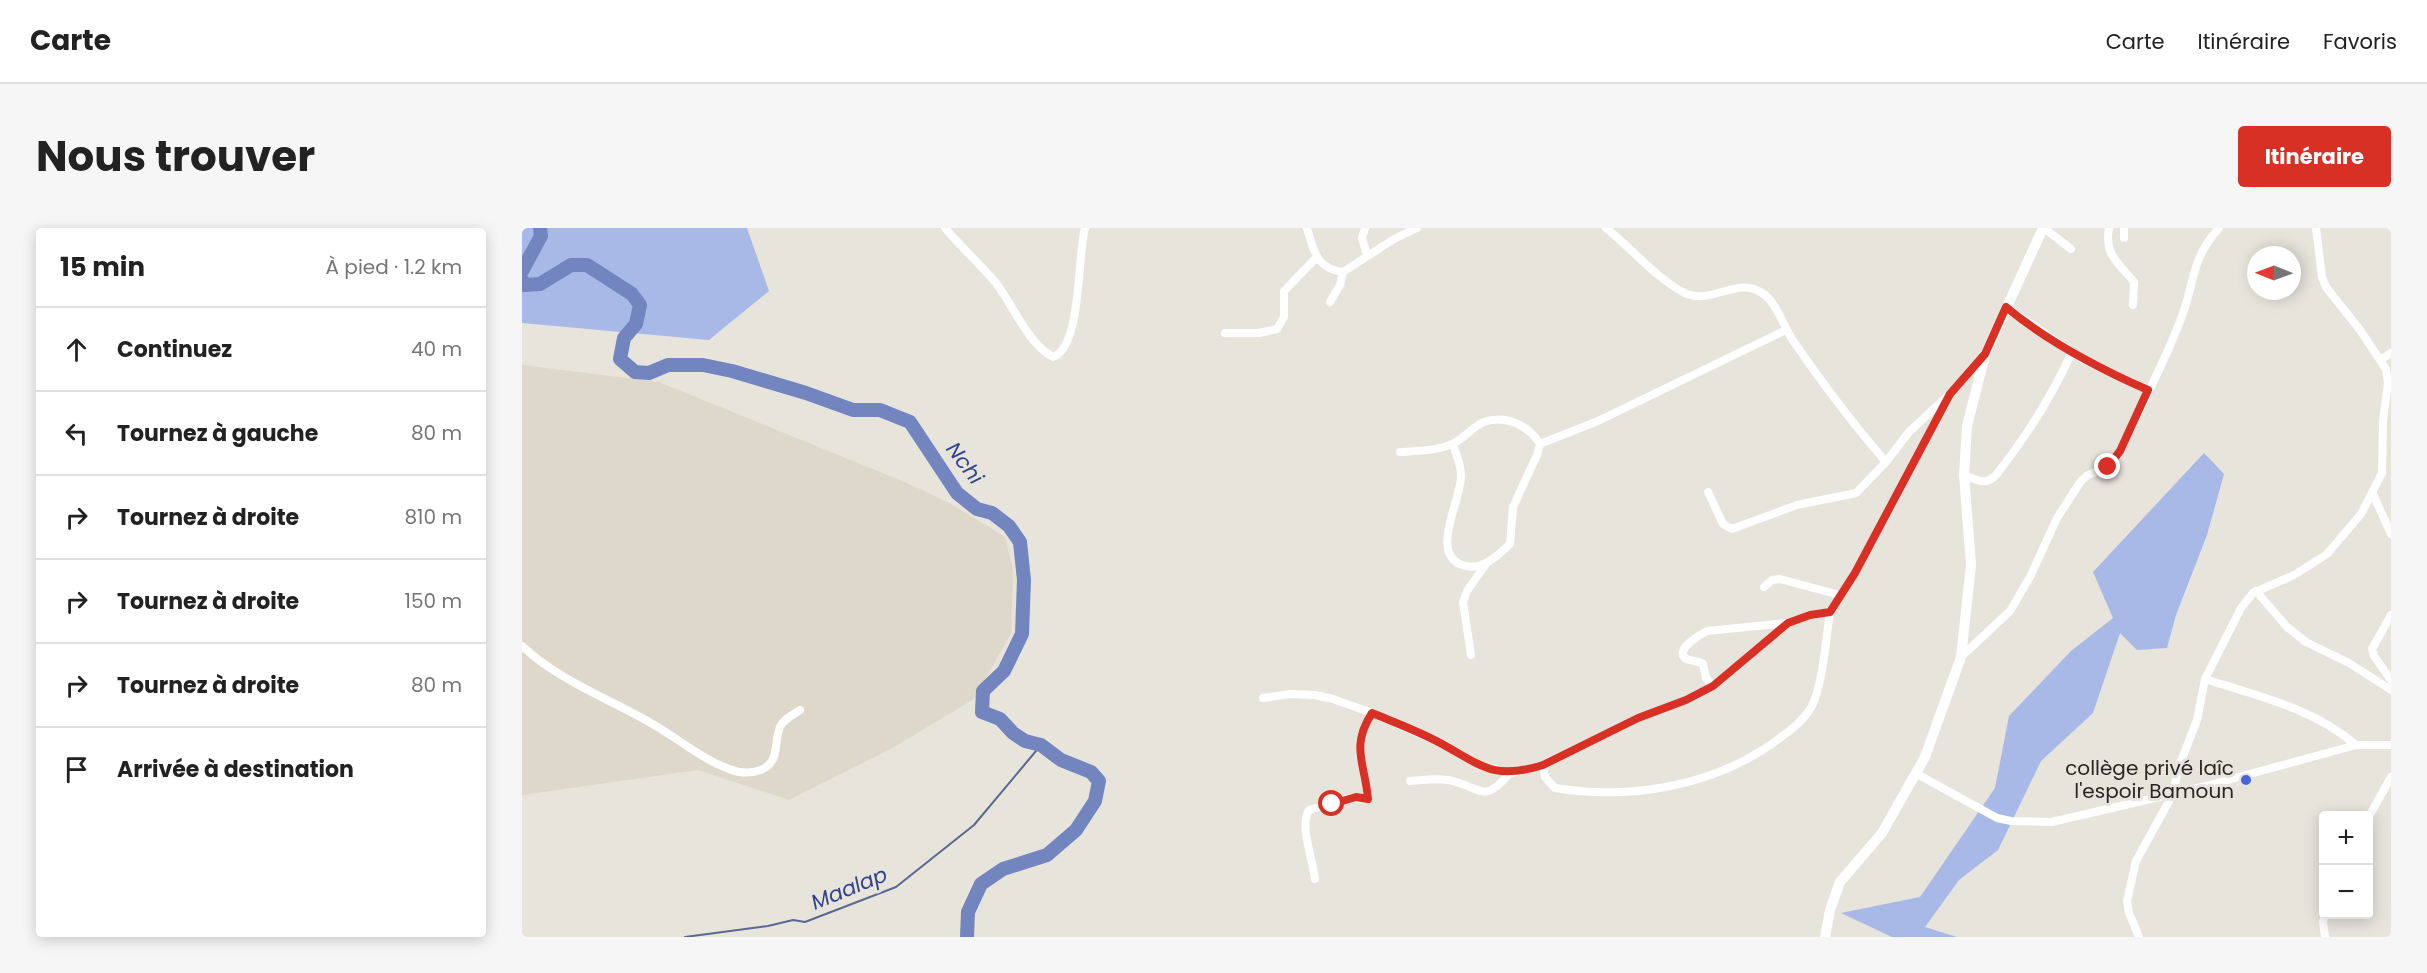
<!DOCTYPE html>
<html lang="fr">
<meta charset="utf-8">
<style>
body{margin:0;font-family:Poppins,sans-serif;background:#f6f6f6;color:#222}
.controls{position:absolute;right:18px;bottom:18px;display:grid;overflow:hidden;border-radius:6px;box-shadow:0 3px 15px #0003}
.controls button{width:54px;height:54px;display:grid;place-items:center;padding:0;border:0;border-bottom:2px solid #e0e0e0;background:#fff;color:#222;font:30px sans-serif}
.compass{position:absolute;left:1725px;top:18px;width:54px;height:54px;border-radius:50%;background:#fff;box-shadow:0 3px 15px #0003;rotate:271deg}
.stop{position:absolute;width:18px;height:18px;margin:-14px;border:4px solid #d93025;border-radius:50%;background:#fff}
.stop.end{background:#d93025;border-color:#fff;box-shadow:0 2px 6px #0008}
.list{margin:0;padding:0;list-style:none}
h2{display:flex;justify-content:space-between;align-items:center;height:78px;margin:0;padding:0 24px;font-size:26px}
h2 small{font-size:20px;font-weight:400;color:#767676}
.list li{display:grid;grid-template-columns:39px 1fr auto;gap:18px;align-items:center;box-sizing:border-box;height:84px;padding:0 24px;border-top:2px solid #e0e0e0}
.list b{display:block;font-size:22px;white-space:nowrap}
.list em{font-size:20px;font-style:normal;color:#767676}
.icon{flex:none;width:33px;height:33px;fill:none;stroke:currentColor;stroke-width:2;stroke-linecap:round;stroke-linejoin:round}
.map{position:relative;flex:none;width:1869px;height:709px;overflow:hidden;border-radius:6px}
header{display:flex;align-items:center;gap:36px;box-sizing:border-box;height:84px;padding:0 30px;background:#fff;border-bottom:2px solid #e0e0e0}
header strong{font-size:28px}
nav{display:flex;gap:33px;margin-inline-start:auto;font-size:21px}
.intro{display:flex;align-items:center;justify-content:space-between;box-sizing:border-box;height:144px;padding:0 36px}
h1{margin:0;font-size:42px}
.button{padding:15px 27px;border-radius:6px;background:#d93025;color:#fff;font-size:21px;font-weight:700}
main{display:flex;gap:36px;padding:0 36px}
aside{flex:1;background:#fff;border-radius:6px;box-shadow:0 3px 15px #0003}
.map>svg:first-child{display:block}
.built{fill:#ddd8c9}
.green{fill:#a8b8e7}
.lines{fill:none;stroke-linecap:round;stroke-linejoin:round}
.stream{stroke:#5c6890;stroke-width:2}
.river{stroke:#7285bf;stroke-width:14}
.minor{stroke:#fff;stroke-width:8}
.secondary{stroke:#fff;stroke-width:10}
.route{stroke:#d93025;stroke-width:8}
.poi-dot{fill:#4a63d8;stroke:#e6e4db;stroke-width:2}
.labels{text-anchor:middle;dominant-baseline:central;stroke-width:6;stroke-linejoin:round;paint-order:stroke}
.poi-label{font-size:20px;fill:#272623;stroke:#e6e4db;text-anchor:end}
.water-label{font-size:21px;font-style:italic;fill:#32438b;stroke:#e6e4db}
</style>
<header>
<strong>Carte</strong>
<nav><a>Carte</a><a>Itinéraire</a><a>Favoris</a></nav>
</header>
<div class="intro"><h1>Nous trouver</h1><a class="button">Itinéraire</a></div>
<main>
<aside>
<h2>15 min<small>À pied · 1.2 km</small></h2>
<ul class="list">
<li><svg class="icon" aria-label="ahead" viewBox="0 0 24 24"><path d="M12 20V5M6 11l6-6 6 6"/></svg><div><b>Continuez</b></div><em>40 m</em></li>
<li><svg class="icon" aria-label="left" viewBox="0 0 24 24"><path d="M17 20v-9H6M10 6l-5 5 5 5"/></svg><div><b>Tournez à gauche</b></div><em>80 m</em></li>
<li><svg class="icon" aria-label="right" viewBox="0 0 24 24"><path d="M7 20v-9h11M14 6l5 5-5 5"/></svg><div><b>Tournez à droite</b></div><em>810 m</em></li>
<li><svg class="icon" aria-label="right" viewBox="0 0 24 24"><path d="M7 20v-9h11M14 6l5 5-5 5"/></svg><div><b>Tournez à droite</b></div><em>150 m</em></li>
<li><svg class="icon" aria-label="right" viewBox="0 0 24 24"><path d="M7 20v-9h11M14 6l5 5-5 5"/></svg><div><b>Tournez à droite</b></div><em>80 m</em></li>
<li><svg class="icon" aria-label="arrive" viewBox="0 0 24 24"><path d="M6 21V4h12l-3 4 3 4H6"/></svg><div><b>Arrivée à destination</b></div></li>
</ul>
</aside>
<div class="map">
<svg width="1869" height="709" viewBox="0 0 1869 709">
<rect width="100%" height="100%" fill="#e6e4db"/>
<polygon class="built" points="0,137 137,154 385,255 429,276 483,309 491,341 489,405 452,471 367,522 267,572 176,542 0,567"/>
<g class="green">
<polygon points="0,0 225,0 247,63 187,112 0,95"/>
<polygon points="1682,225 1702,246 1685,307 1654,387 1645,420 1615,422 1598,405 1571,485 1519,533 1476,622 1437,652 1403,699 1435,709 1370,709 1319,685 1398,669 1473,560 1487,488 1549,423 1591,390 1571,344"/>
</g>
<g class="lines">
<polyline class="stream" points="163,709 246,698 271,692 283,694 374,659 452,597 519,517"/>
<g class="river">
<polyline points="0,43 19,8 18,0"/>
<polyline points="0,52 3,57 18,56 49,37 65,37 110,66 118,77 114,96 102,110 98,131 113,144 127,145 146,137 181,137 210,143 284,165 331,182 358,182 388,194 435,265 455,281 470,285 487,298 498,314 502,352 500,406 482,443 461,463 460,484 478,491 491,505 503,513 519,517 539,532 569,544 577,553 573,573 554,602 525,627 481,641 459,656 446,684 445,709"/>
</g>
<g class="minor">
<path d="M423 0C439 19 458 36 474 55 491 77 506 116 531 129 560 119 555 28 563 0"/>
<path d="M785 0C792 23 794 41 821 44L872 11 895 0"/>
<polyline points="843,0 840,10 845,27"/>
<path d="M1084 0C1107 18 1139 55 1165 66 1191 76 1216 48 1240 65 1256 75 1261 99 1272 114 1301 156 1331 196 1364 234"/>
<polyline points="1522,0 1549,21"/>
<path d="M1587 0C1582 28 1597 35 1612 54L1611 77"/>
<polyline points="1602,0 1602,10"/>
<polyline points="808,74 818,57 821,44"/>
<polyline points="1484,79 1562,132 1626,162"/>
<polyline points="703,105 737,105 755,101 762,89 762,63 795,29"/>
<polyline points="1858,132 1869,125"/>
<polyline points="1018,216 1076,193 1264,102"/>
<path d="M878 224C895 223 917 223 932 215 943 210 951 198 962 194 984 186 1007 198 1018 216L1015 227 991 279 988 316C975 328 960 344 940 337 907 325 940 271 939 247 939 237 934 226 931 216"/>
<path d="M1442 247C1454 252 1464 258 1474 247 1504 209 1530 168 1550 124"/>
<polyline points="1186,264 1201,296 1210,301 1275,277 1334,265 1364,234 1387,204 1428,166 1462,128"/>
<polyline points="1851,266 1869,306"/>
<polyline points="1242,359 1250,352 1258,351 1318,367"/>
<polyline points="1734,363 1765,399 1784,414 1827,435 1869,462"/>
<polyline points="1869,387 1850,421 1852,428 1869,452"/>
<path d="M0 418C36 452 87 471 129 495 155 510 180 531 207 541 217 545 228 546 239 542 259 533 251 515 258 499 261 491 271 487 278 482"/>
<polyline points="949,427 941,374 945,363 964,336"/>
<path d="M1440 428 1488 383 1508 349 1535 290 1559 253 1566 247 1586 239 1598 223C1619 178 1643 134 1660 88 1673 53 1669 31 1697 0"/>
<path d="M1683 451C1736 468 1791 480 1834 517"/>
<path d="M1191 458 1184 450 1181 436C1177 433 1167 433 1163 430 1153 421 1179 406 1185 403L1266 395"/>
<polyline points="741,470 768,466 793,467 811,471 850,485 921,516 957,537 988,545 1021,537 1116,490 1164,472 1191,458 1266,395 1288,387 1308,384 1333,345 1428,166"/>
<path d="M1021 537 1023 549 1033 560C1106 572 1189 559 1251 515 1265 505 1281 494 1290 478 1301 455 1304 410 1308 384"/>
<polyline points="1395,546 1475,590 1489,593 1530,594 1684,558 1834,517 1869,517"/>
<path d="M888 553C900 552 914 550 926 552 959 558 960 578 988 545"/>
<polyline points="1846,590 1869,549"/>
<path d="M793 651C791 632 777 597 787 582L829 570 846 571C843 535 827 520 850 485"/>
<polyline points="1803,686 1801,694 1803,709"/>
<polyline points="1617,709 1607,685 1605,673 1614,633 1651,566 1656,541 1675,492 1683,451 1719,380 1731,365 1772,347 1805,326 1839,286 1860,245 1861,193 1866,155 1864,141 1838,102 1804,59 1800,49 1794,0"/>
</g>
<polyline class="secondary" points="1303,709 1308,682 1318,654 1360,605 1403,529 1439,429 1449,337 1442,247 1445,198 1463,127 1521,0"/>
</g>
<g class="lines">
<path class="route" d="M810 576 834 569 846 571C843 535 828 519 850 485 874 495 899 504 922 517 961 539 974 552 1021 537L1116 490 1164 472 1191 458 1266 395 1288 387 1308 384 1333 345 1428 166 1463 126 1484 79C1526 114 1576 140 1626 162L1598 223 1586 239"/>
</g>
<circle class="poi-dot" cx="1724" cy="552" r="6"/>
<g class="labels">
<g class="poi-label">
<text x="1712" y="540">collège privé laîc<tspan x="1712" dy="23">l'espoir Bamoun</tspan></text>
</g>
<g class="water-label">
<text transform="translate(443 235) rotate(53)">Nchi</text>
<text transform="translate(327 660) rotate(-22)">Maalap</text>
</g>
</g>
</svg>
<div class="controls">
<button>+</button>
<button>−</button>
</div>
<svg class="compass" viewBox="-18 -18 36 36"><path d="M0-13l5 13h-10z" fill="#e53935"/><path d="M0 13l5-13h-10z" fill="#767676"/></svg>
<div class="stop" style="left:810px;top:576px"></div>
<div class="stop end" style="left:1586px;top:239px"></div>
</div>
</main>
